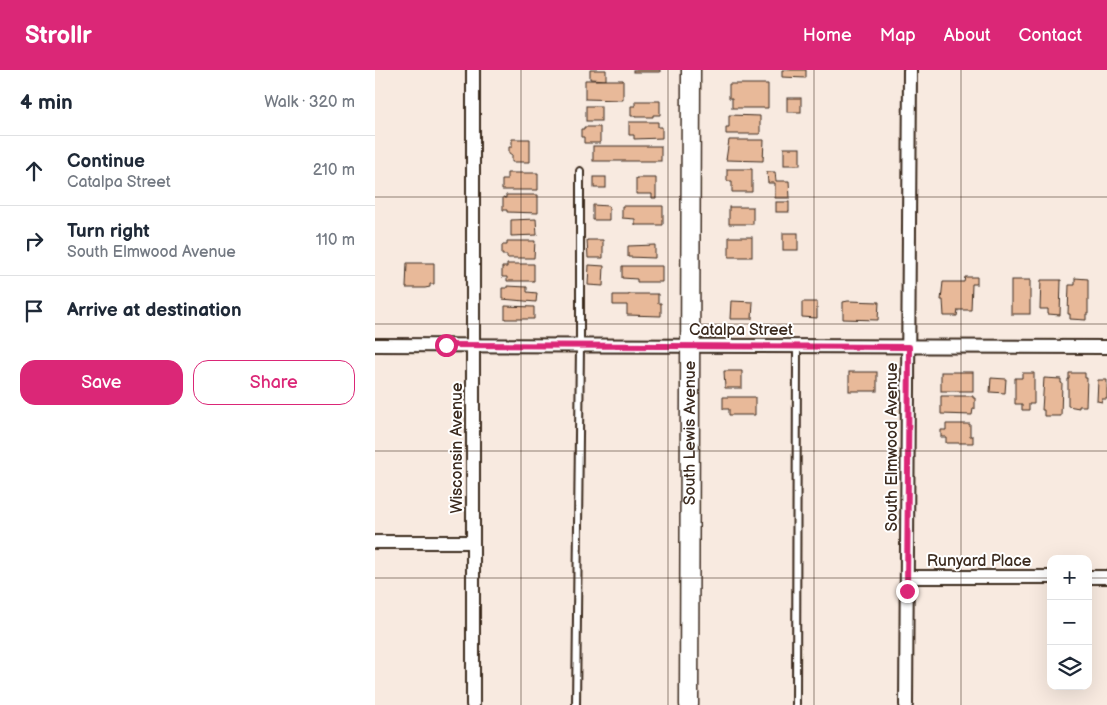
<!DOCTYPE html>
<meta charset="utf-8">
<style>
body{margin:0;font-family:"Balsamiq Sans",sans-serif;background:#f2f2f3;color:#1f2937}
.controls{position:absolute;right:15px;bottom:15px;display:grid;overflow:hidden;border-radius:10px;box-shadow:0 5px 20px #0002}
.controls button{width:45px;height:45px;display:grid;place-items:center;padding:0;border:0;border-bottom:1px solid #e0e1e3;background:#fff;color:#1f2937;font:25px sans-serif}
.stop{position:absolute;width:15px;height:15px;margin:-11px;border:4px solid #db2777;border-radius:50%;background:#fff}
.stop.end{background:#db2777;border-color:#fff;box-shadow:0 1px 5px #0008}
.list{margin:0;padding:0;list-style:none}
h2{display:flex;justify-content:space-between;align-items:center;height:65px;margin:0;padding:0 20px;font-size:21px}
h2 small{font-size:16px;font-weight:400;color:#747a83}
.list li{display:grid;grid-template-columns:32px 1fr auto;gap:15px;align-items:center;box-sizing:border-box;height:70px;padding:0 20px;border-top:1px solid #e0e1e3}
.list b{display:block;font-size:19px;white-space:nowrap}
.list p{margin:0;font-size:16px;white-space:nowrap;color:#747a83}
.list em{font-size:16px;font-style:normal;color:#747a83}
.actions{display:flex;gap:10px;padding:15px 20px}
.actions a{flex:1;padding:11px 0;border:1px solid #db2777;border-radius:15px;text-align:center;font-size:18px;color:#db2777}
.actions .main{background:#db2777;color:#fff}
.icon{flex:none;width:28px;height:28px;fill:none;stroke:currentColor;stroke-width:2;stroke-linecap:round;stroke-linejoin:round}
.map{position:relative;flex:none;width:732px;height:635px;overflow:hidden}
header{display:flex;align-items:center;gap:30px;box-sizing:border-box;height:70px;padding:0 25px;background:#db2777;color:#fff}
header strong{font-size:24px}
nav{display:flex;gap:28px;margin-inline-start:auto;font-size:18px}
main{display:flex}
aside{flex:1;background:#fff}
.map>svg:first-child{display:block}
.building{fill:#e8b999;stroke:#3b2a1e}
.lines{fill:none;stroke-linecap:round;stroke-linejoin:round}
.lane-casing{stroke:#3b2a1e;stroke-width:10}
.street-casing{stroke:#3b2a1e;stroke-width:16}
.secondary-casing{stroke:#3b2a1e;stroke-width:21}
.lane{stroke:#fff;stroke-width:6}
.street{stroke:#fff;stroke-width:12}
.secondary{stroke:#fff;stroke-width:18}
.route{stroke:#db2777;stroke-width:6}
.grid{fill:none;stroke:#3b2a1e;stroke-width:1;stroke-opacity:0.55}
.labels{text-anchor:middle;dominant-baseline:central;stroke-width:4;stroke-linejoin:round;paint-order:stroke}
.street-label{font-size:16px;fill:#3b2a1e;stroke:#fff}
</style>
<header>
<strong>Strollr</strong>
<nav><a>Home</a><a>Map</a><a>About</a><a>Contact</a></nav>
</header>
<main>
<aside>
<h2>4 min<small>Walk · 320 m</small></h2>
<ul class="list">
<li><svg class="icon" aria-label="ahead" viewBox="0 0 24 24"><path d="M12 20V5M6 11l6-6 6 6"/></svg><div><b>Continue</b><p>Catalpa Street</p></div><em>210 m</em></li>
<li><svg class="icon" aria-label="right" viewBox="0 0 24 24"><path d="M7 20v-9h11M14 6l5 5-5 5"/></svg><div><b>Turn right</b><p>South Elmwood Avenue</p></div><em>110 m</em></li>
<li><svg class="icon" aria-label="arrive" viewBox="0 0 24 24"><path d="M6 21V4h12l-3 4 3 4H6"/></svg><div><b>Arrive at destination</b></div></li>
</ul>
<div class="actions"><a class="main">Save</a><a>Share</a></div>
</aside>
<div class="map">
<svg width="732" height="635" viewBox="0 0 732 635">
<rect width="100%" height="100%" fill="#f8eae0"/>
<filter id="ink" filterUnits="userSpaceOnUse"><feTurbulence type="fractalNoise" baseFrequency=".02" numOctaves="2"/><feDisplacementMap in="SourceGraphic" scale="10" xChannelSelector="R" yChannelSelector="G"/><feConvolveMatrix kernelMatrix="1 2 1 2 8 2 1 2 1" color-interpolation-filters="sRGB"/></filter>
<g filter="url(#ink)">
<g class="building">
<polygon points="215,0 231,0 231,10 215,9"/>
<rect x="258" y="0" width="27" height="2"/>
<polygon points="407,0 431,0 431,8 407,7"/>
<polygon points="210,10 248,10 248,30 210,29"/>
<polygon points="354,14 393,14 393,38 357,38 357,28 354,28"/>
<rect x="412" y="28" width="14" height="14"/>
<polygon points="260,31 285,31 285,45 278,45 278,47 260,47 260,46 256,46 256,36 260,36"/>
<rect x="211" y="36" width="15" height="15"/>
<polygon points="354,45 385,46 385,64 351,64 351,57 354,57"/>
<polygon points="254,52 283,52 283,57 287,57 287,68 259,69 259,65 254,65"/>
<polygon points="209,57 225,57 225,73 209,73 209,67 206,67 206,59 209,59"/>
<polygon points="137,69 155,69 155,92 137,92 137,84 134,84 134,77 137,77"/>
<polygon points="354,70 389,70 388,91 351,90"/>
<rect x="218" y="76" width="68" height="15"/>
<rect x="409" y="78" width="16" height="17"/>
<polygon points="352,99 377,99 377,122 357,122 357,111 352,111"/>
<polygon points="392,102 400,102 401,111 414,111 415,128 400,128 400,113 393,113"/>
<polygon points="132,103 163,103 163,120 127,120 127,110 132,110"/>
<rect x="219" y="107" width="12" height="11"/>
<polygon points="261,108 281,108 281,128 277,128 277,124 261,124"/>
<polygon points="131,125 163,125 163,143 132,142 132,140 128,140 128,127 131,128"/>
<rect x="401" y="132" width="13" height="10"/>
<polygon points="218,135 234,136 234,150 218,150"/>
<polygon points="247,136 288,136 288,155 260,155 260,149 247,148"/>
<rect x="354" y="137" width="24" height="17"/>
<polygon points="161,149 162,165 136,166 136,150"/>
<rect x="408" y="163" width="15" height="17"/>
<rect x="354" y="167" width="23" height="20"/>
<polygon points="212,170 228,170 228,188 213,188"/>
<polygon points="132,171 160,171 159,188 132,188 132,185 127,185 127,175 132,175"/>
<polygon points="280,175 280,188 253,187 253,176"/>
<polygon points="32,193 59,193 59,214 55,214 55,217 50,218 31,218"/>
<polygon points="132,194 159,194 159,211 132,211 132,207 127,207 127,197 132,197"/>
<polygon points="214,195 229,196 228,216 213,215"/>
<polygon points="247,196 287,196 287,212 262,212 262,209 247,208"/>
<polygon points="590,207 602,207 602,214 597,214 596,240 583,240 582,246 569,246 568,230 566,230 568,212 589,212"/>
<polygon points="700,208 713,209 713,244 711,244 711,250 695,249 695,244 693,244 694,215 700,215"/>
<rect x="636" y="210" width="19" height="34"/>
<polygon points="666,210 686,210 685,245 673,244 673,239 665,239"/>
<polygon points="132,216 152,217 152,222 162,223 161,232 127,229 127,218 132,218"/>
<polygon points="254,224 283,224 283,233 286,233 286,246 252,245 252,235 238,235 238,225 254,225"/>
<polygon points="356,231 378,232 377,249 355,249"/>
<polygon points="473,231 504,232 503,250 468,249 468,232"/>
<polygon points="427,232 442,232 442,248 427,247"/>
<polygon points="130,236 159,237 159,249 130,249"/>
<polygon points="349,301 367,301 367,318 350,318"/>
<rect x="474" y="302" width="28" height="19"/>
<rect x="566" y="302" width="32" height="19"/>
<polygon points="647,303 659,303 659,334 654,334 654,340 647,340 647,334 640,334 640,308 647,308"/>
<polygon points="694,303 710,303 710,308 712,308 711,336 704,336 704,338 693,336 693,309 694,309"/>
<polygon points="616,308 631,309 630,323 615,322"/>
<polygon points="669,308 686,309 686,313 687,313 686,346 669,346 669,340 667,340"/>
<polygon points="723,310 732,310 732,329 727,329 727,332 722,331"/>
<polygon points="566,326 598,326 598,328 600,328 600,339 598,339 597,345 566,344"/>
<polygon points="348,327 380,327 380,345 354,345 354,339 348,339"/>
<polygon points="571,354 595,354 595,366 598,366 598,373 571,373 571,367 566,367 566,360 571,360"/>
</g>
<g class="lines">
<g class="lane-casing">
<g id="lane">
<polyline points="201,635 205,276 205,101"/>
<polyline points="421,635 422,276"/>
</g>
</g>
<g class="street-casing">
<g id="street">
<polyline points="0,275 732,277"/>
<polyline points="0,472 98,472"/>
<polyline points="532,507 676,507"/>
<polyline points="713,507 732,507"/>
<polyline points="98,635 98,0"/>
<polyline points="531,635 535,0"/>
</g>
</g>
<g class="secondary-casing">
<g id="secondary">
<path id="s1" d="M314 635 316 0"/>
</g>
</g>
<use href="#lane" class="lane"/>
<use href="#street" class="street"/>
<use href="#secondary" class="secondary"/>
</g>
</g>
<g class="lines" filter="url(#ink)">
<polyline class="route" points="71,275 534,277 532,521"/>
</g>
<path class="grid" d="M146 0V635M293 0V635M439 0V635M586 0V635M0 127H732M0 254H732M0 381H732M0 508H676M713 508H732"/>
<g class="labels">
<g class="street-label">
<text x="366" y="260">Catalpa Street</text>
<text stroke="none"><textPath href="#s1" startOffset="272">South Lewis Avenue</textPath></text>
<text transform="translate(517 377) rotate(-90)">South Elmwood Avenue</text>
<text transform="translate(82 378) rotate(-90)">Wisconsin Avenue</text>
<text x="604" y="491">Runyard Place</text>
</g>
</g>
</svg>
<div class="controls">
<button>+</button>
<button>−</button>
<button><svg class="icon" aria-label="layers" viewBox="0 0 24 24"><path d="M12 4l9 5-9 5-9-5zM3 14l9 5 9-5"/></svg></button>
</div>
<div class="stop" style="left:71px;top:275px"></div>
<div class="stop end" style="left:532px;top:521px"></div>
</div>
</main>
